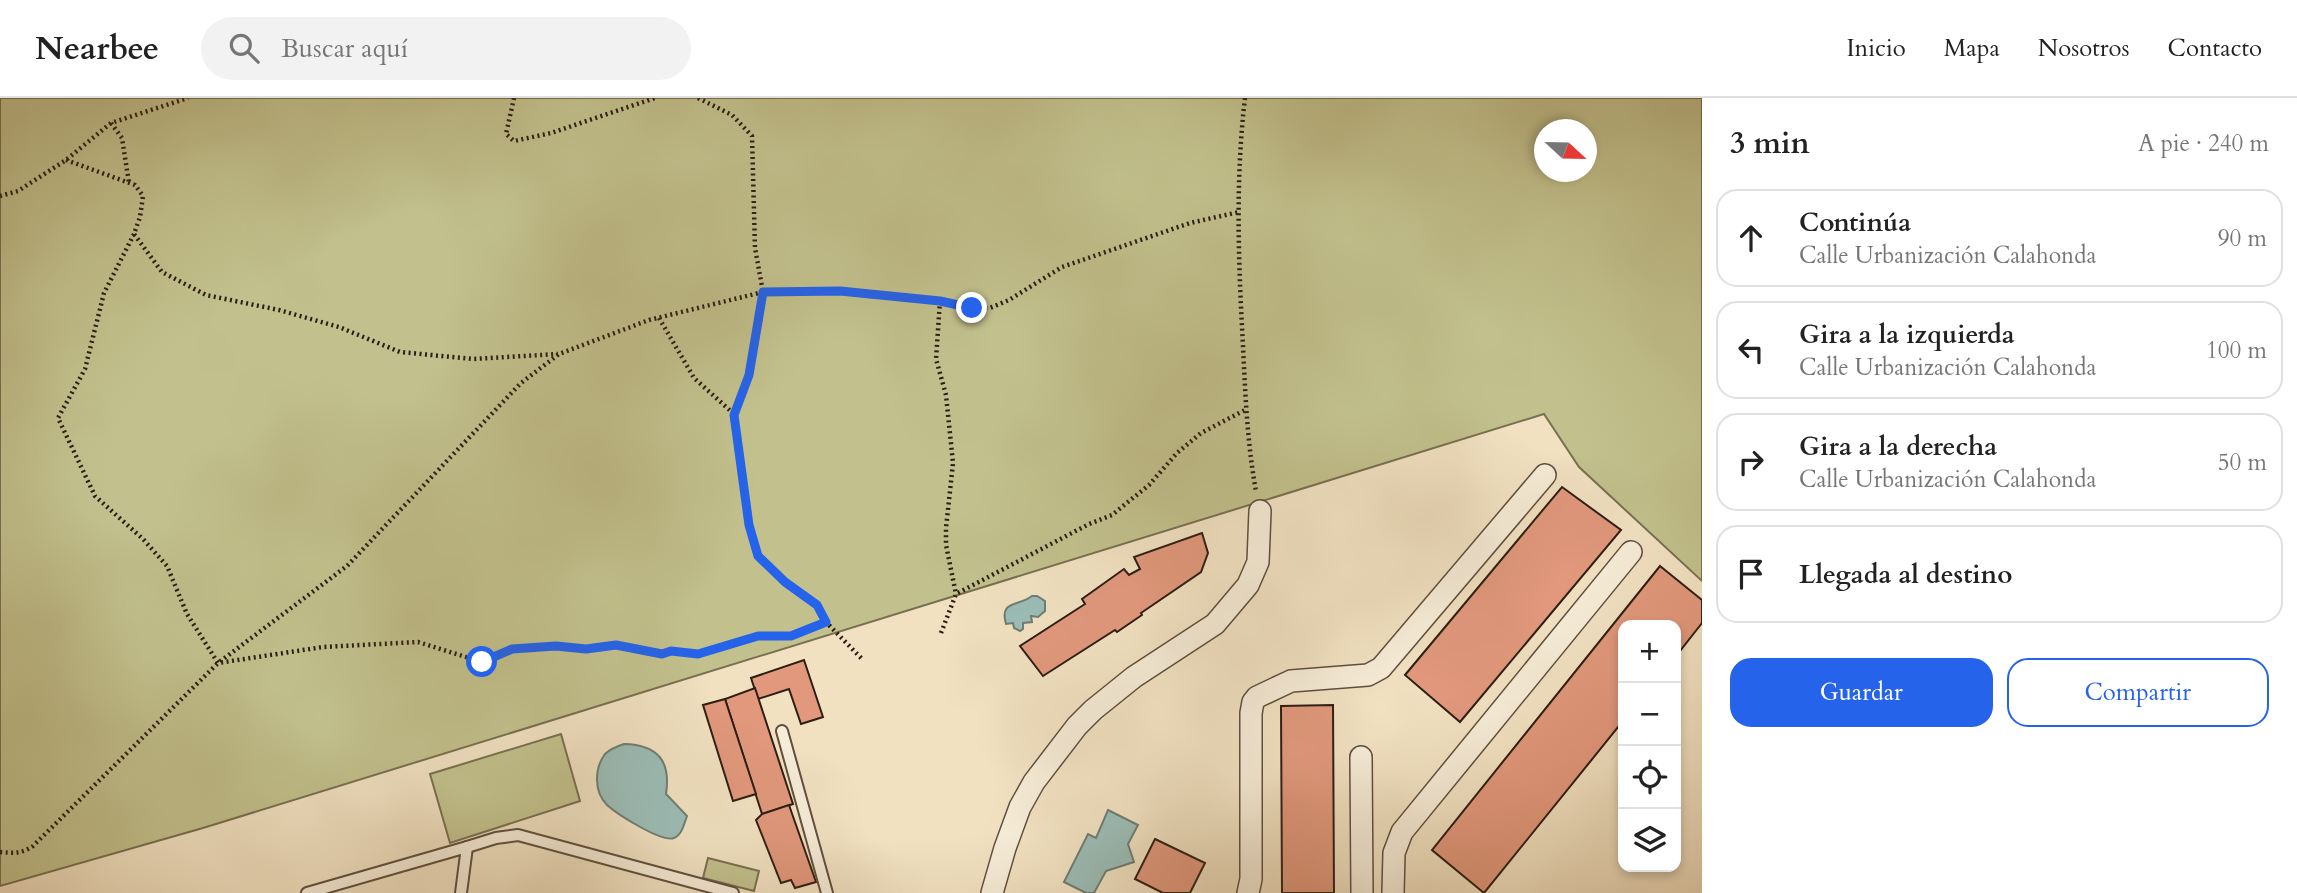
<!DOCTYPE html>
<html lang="es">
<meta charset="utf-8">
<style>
body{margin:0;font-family:Cardo,serif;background:#f2f2f2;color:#222}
.controls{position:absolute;right:21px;bottom:21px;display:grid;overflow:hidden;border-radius:14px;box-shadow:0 4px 10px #0003}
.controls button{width:63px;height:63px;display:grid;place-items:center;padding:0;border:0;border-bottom:2px solid #e0e0e0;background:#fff;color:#222;font:35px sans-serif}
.compass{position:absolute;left:1534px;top:21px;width:63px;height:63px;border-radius:50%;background:#fff;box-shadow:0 4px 10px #0003;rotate:112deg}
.stop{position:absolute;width:21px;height:21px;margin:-16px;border:5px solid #2563eb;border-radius:50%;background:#fff}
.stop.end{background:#2563eb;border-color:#fff;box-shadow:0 2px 7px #0008}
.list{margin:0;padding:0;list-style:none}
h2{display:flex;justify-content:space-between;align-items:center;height:91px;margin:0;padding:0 28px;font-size:30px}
h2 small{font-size:23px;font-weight:400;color:#767676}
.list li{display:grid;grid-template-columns:46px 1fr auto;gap:21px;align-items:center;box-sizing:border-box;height:98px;margin:0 14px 14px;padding:0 14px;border:2px solid #e0e0e0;border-radius:21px}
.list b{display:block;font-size:26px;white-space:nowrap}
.list p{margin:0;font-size:23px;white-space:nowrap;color:#767676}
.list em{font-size:23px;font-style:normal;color:#767676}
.actions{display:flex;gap:14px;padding:21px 28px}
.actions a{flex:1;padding:16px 0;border:2px solid #2563eb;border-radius:21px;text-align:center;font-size:24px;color:#2563eb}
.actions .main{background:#2563eb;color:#fff}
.icon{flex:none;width:38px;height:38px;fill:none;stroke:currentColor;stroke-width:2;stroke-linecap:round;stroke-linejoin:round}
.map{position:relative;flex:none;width:1702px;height:795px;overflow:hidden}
header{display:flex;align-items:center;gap:42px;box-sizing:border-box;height:98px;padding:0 35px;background:#fff;border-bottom:2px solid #e0e0e0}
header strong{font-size:33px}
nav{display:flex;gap:38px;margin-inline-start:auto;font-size:24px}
.search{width:490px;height:63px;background:#f2f2f2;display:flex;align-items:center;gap:18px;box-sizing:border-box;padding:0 24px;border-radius:38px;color:#767676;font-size:26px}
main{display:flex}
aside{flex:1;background:#fff}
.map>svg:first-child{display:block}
.green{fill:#c2c18d;stroke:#787050;stroke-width:2;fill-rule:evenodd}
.water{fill:#9bbdb7;stroke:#6f7d75;stroke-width:2}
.building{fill:#e1987c;stroke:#2d1e13;stroke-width:2}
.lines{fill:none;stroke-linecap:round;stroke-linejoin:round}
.service-casing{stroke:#5e4f3e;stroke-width:14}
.minor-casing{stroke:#5e4f3e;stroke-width:24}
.path{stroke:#2d1e13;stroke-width:4.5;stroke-dasharray:2 3.5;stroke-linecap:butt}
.service{stroke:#f6ecd7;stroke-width:10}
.minor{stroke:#f6ecd7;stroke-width:21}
.route{stroke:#2563eb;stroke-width:9}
</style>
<header>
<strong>Nearbee</strong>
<div class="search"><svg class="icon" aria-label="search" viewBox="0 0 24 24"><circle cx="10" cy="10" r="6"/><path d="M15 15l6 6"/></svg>Buscar aquí</div>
<nav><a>Inicio</a><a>Mapa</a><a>Nosotros</a><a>Contacto</a></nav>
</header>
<main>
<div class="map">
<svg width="1702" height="795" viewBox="0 0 1702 795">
<rect width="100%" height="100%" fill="#f1e1c1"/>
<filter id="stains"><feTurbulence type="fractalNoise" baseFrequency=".00286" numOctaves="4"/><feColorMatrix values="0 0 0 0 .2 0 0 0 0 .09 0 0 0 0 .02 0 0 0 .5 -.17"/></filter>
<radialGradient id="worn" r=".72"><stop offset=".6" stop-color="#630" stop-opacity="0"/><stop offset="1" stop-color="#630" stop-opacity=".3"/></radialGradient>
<g class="green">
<path d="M0 0H1702V483L1579 369 1544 316 203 730 0 788ZM1545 32H1587V74H1545Z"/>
<polygon points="561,636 580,703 450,745 430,676"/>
<polygon points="708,760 759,773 754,793 703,780"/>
</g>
<g class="water">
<path d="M1032 498H1037L1045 503V513L1038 519 1031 518 1032 524 1023 525V531L1020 533 1014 530 1013 525 1006 526C999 502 1018 509 1032 498Z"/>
<path d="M624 646C658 647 671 663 666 696L687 718C684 726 682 737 674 740 662 745 617 716 607 707 594 694 594 671 605 656 610 651 618 648 624 646Z"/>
<polygon points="1108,712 1138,727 1128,746 1134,764 1106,773 1094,795 1086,795 1064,784 1088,736 1096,740"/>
</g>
<g class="building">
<polygon points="1562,389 1621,432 1460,624 1405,577"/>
<polygon points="1202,435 1208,455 1201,474 1141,515 1142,517 1117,534 1115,532 1043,578 1020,548 1085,506 1082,501 1124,471 1129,477 1140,471 1134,459"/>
<polygon points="1660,468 1702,502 1702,525 1676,558 1676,527 1623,527 1623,623 1484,795 1432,752"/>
<polygon points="804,562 823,619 801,626 789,591 758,601 751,580"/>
<polygon points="755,590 793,706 762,716 725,601"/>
<polygon points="725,601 756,696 733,703 703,607"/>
<polygon points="1333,607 1334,795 1282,795 1281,608"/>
<polygon points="789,707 816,784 795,790 791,782 781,785 756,722 762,716"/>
<polygon points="1155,741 1205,765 1190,795 1163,795 1135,781"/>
</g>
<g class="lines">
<g class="service-casing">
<g id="service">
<polyline points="782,633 827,795"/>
<polyline points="467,749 496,740 518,737 733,795"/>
<polyline points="307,795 467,749 461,795"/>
</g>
</g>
<g class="minor-casing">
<g id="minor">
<polyline points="1361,659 1362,795"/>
<polyline points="992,795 1005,750 1020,709 1034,684 1077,628 1093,612 1134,579 1215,526 1248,487 1258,464 1260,413"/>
<polyline points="1248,795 1251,781 1251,615 1253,604 1257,599 1291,583 1368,577 1381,570 1545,377"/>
<polyline points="1393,795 1394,755 1402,734 1631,454"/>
</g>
</g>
<g class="path">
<polyline points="514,0 506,36 514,43 551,35 655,0"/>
<polyline points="698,0 732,17 752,38 755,150 763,194 749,277 734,316 749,427 759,458 785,483 817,507 826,524 863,562"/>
<path d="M1245 0C1236 76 1238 152 1242 229 1245 284 1246 339 1256 393"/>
<polyline points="111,25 122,40 129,85"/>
<polyline points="66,62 135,87 143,98 140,119 134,136 162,174 206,197 279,212 339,229 400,254 473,261 558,256"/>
<polyline points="0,98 18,93 66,62 111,25 188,0"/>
<polyline points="134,136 104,195 85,271 58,320 95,398 143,441 167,468 187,516 218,565 323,549 418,544 482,564 512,551 556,548 586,551 616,547 662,556 671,553 698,556 758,538 791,538 826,524"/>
<polyline points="940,203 936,261 946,297 953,365 946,430 946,447 956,496"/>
<polyline points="659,220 694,280 734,316"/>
<polyline points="941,535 956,496 1089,426 1112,417 1149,387 1177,355 1201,335 1245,312"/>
<path d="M0 754C14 755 21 756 33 748L218 565 347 468 521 285 559 256 649 222 763 194 840 193 940 203 972 210H990L1009 202 1062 169 1190 125 1239 114"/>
</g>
<use href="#service" class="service"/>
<use href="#minor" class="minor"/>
</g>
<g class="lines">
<polyline class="route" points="482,564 512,551 556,548 586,551 616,547 662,556 671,553 698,556 758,538 791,538 826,524 817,507 785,484 758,458 749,427 734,317 749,277 763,194 840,193 940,203 972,210"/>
</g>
<rect width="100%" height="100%" filter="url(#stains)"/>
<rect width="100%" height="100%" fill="url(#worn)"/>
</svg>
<div class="controls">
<button>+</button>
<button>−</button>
<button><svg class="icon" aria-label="locate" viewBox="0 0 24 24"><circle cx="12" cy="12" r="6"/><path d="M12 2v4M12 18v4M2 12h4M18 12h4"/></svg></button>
<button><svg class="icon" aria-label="layers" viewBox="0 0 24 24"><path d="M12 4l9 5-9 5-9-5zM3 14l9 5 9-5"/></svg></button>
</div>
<svg class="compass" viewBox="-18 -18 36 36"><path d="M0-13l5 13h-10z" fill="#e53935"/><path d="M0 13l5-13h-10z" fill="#767676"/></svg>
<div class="stop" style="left:482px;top:564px"></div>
<div class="stop end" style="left:972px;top:210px"></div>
</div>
<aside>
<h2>3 min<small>A pie · 240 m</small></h2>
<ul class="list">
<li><svg class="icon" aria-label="ahead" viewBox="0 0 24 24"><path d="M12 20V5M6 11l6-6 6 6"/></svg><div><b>Continúa</b><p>Calle Urbanización Calahonda</p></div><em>90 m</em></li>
<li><svg class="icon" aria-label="left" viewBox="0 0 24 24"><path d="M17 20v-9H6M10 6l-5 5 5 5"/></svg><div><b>Gira a la izquierda</b><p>Calle Urbanización Calahonda</p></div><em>100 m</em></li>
<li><svg class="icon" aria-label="right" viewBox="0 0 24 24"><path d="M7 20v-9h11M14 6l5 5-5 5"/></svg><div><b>Gira a la derecha</b><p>Calle Urbanización Calahonda</p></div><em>50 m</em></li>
<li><svg class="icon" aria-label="arrive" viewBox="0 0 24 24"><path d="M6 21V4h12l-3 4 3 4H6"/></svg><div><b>Llegada al destino</b></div></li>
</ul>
<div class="actions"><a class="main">Guardar</a><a>Compartir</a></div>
</aside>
</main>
